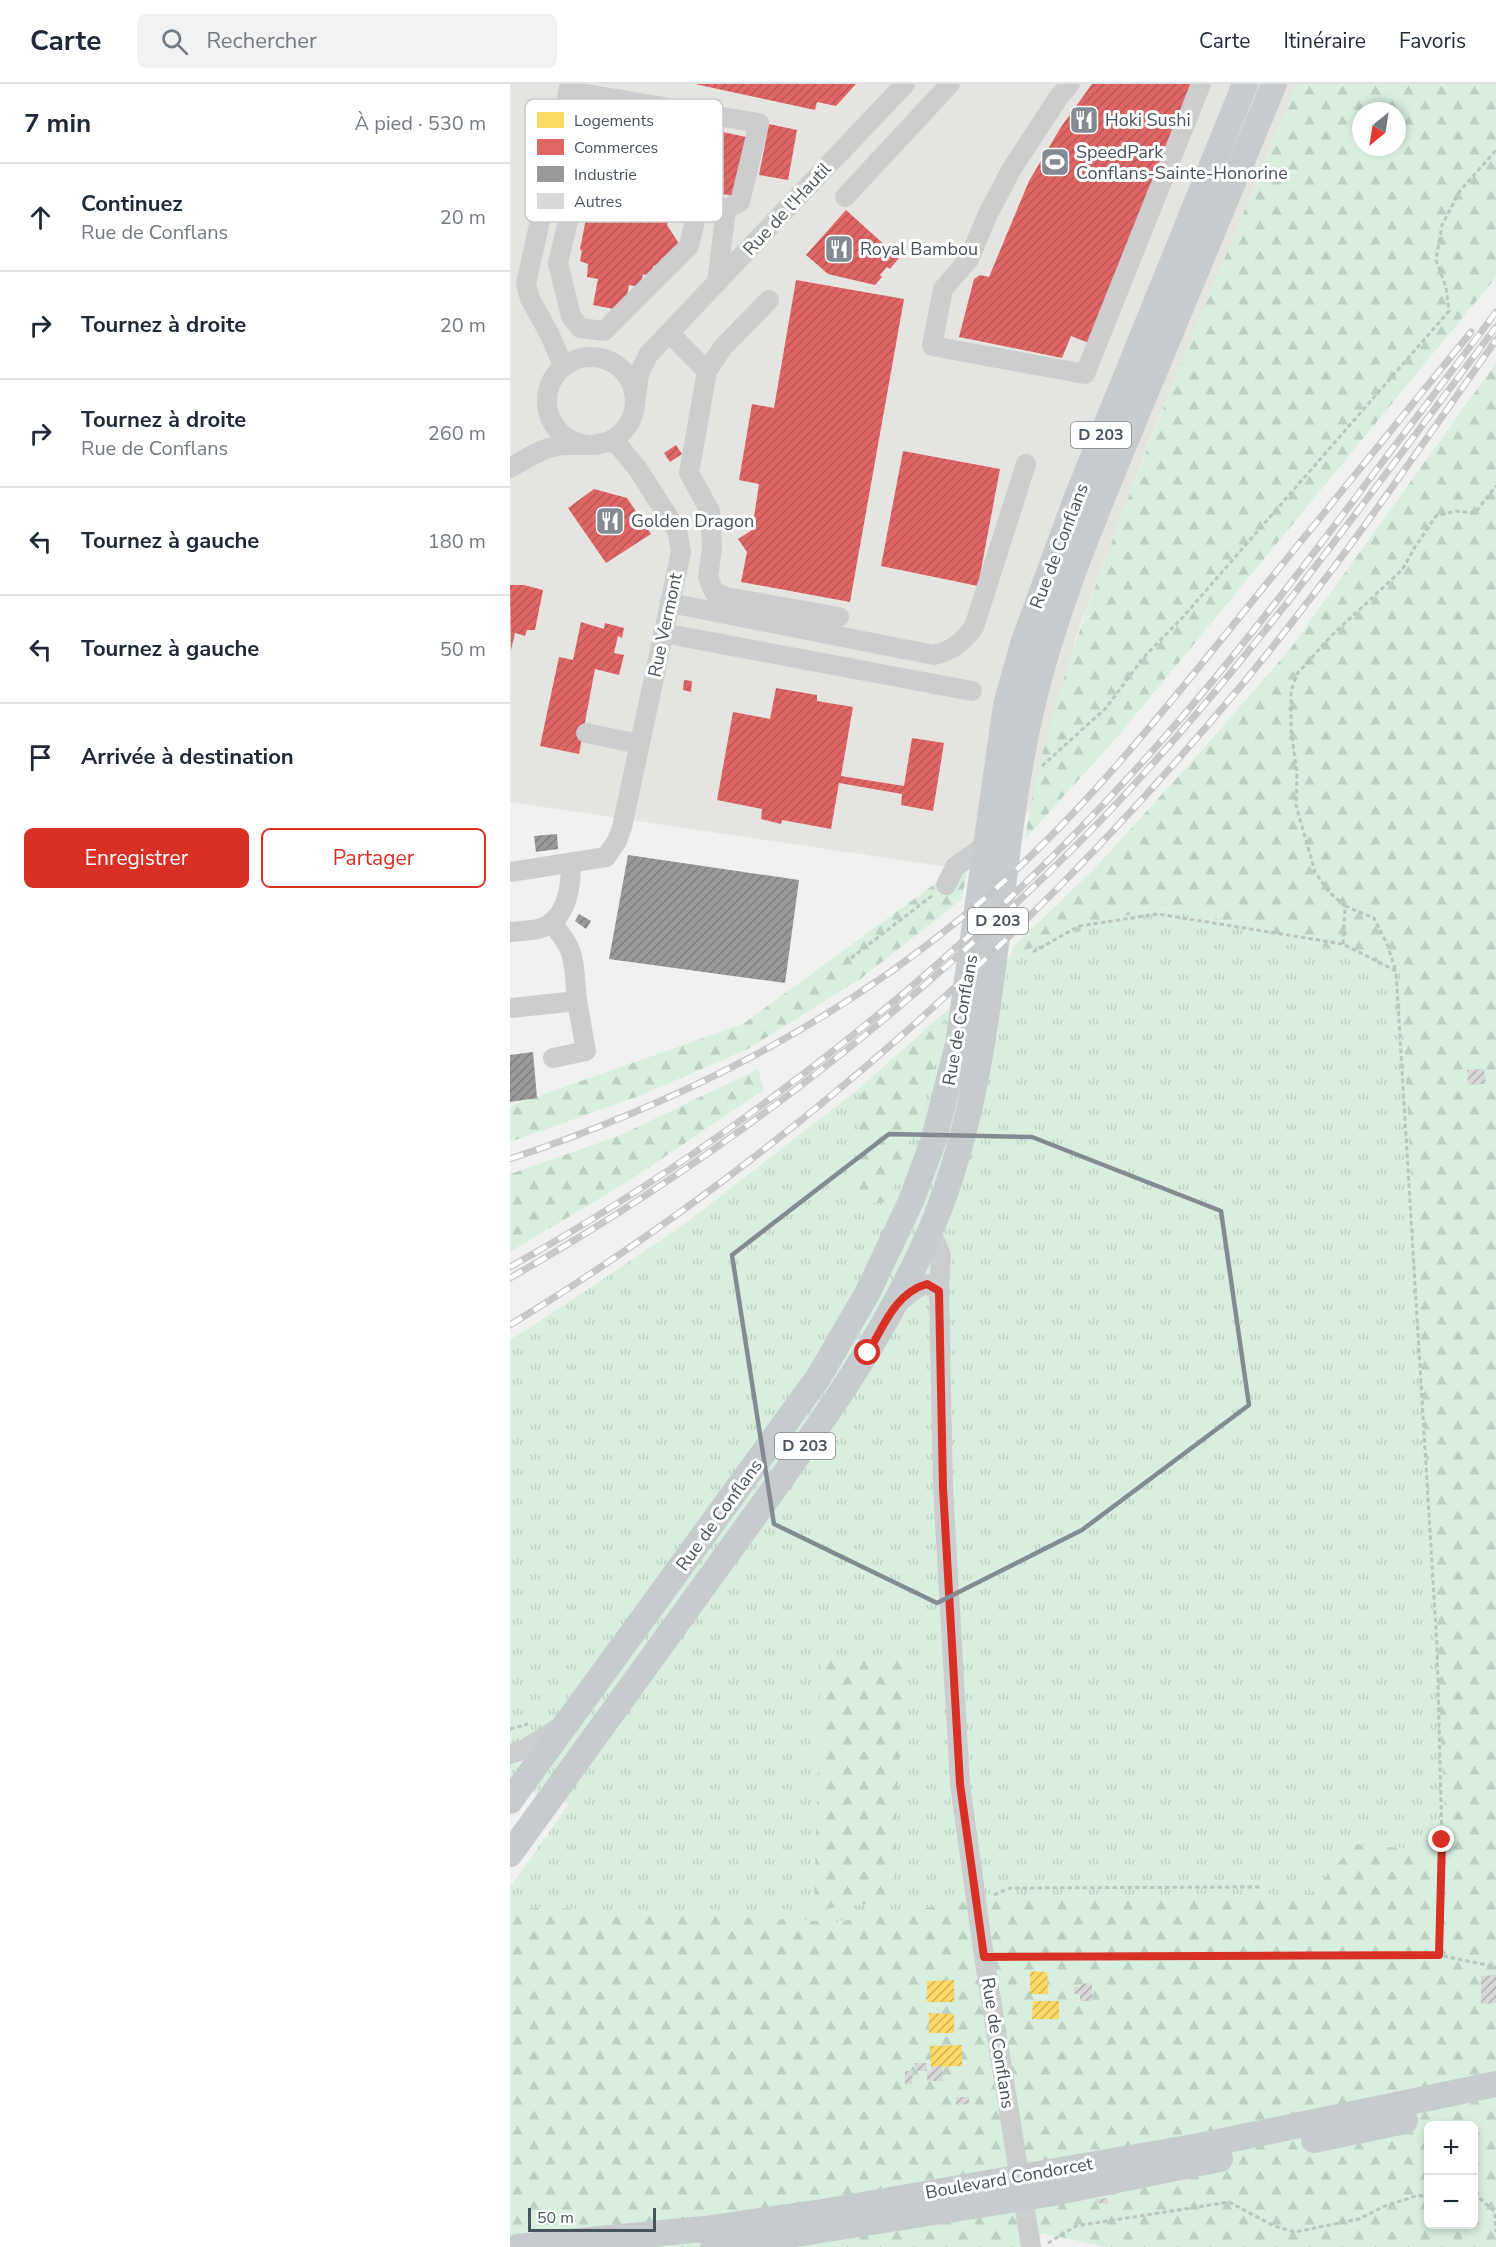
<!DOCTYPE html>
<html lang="fr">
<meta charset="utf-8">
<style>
body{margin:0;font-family:"Nunito Sans",sans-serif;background:#f2f2f3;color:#1f2937}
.controls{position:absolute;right:18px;bottom:18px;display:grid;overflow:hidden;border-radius:9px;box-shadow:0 3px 9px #0003}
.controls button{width:54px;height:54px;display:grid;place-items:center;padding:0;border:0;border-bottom:2px solid #e0e1e3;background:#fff;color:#1f2937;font:30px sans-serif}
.compass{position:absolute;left:842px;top:18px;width:54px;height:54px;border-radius:50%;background:#fff;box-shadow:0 3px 9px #0003;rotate:210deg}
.scale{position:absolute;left:18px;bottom:15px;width:128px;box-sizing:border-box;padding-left:6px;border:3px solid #49535d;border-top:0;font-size:16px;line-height:21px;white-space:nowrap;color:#49535d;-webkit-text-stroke:4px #fff;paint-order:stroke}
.stop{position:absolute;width:18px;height:18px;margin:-14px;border:4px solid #d93025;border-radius:50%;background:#fff}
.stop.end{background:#d93025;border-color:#fff;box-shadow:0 2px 6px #0008}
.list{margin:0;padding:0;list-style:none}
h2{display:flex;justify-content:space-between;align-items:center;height:78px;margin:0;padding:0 24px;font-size:26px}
h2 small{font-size:20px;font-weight:400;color:#747a83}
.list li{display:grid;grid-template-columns:39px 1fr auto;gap:18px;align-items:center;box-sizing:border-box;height:108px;padding:0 24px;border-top:2px solid #e0e1e3}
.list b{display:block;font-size:22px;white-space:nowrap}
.list p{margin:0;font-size:20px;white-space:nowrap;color:#747a83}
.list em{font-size:20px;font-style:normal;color:#747a83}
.actions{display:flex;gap:12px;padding:18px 24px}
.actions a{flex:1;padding:14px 0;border:2px solid #d93025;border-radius:9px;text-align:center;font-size:21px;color:#d93025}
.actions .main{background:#d93025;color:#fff}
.icon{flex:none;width:33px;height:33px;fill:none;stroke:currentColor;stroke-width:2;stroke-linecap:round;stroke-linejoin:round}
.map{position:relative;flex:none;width:986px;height:2163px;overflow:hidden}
header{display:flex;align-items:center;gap:36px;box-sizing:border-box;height:84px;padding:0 30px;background:#fff;border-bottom:2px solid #e0e1e3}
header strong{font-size:28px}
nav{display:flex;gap:33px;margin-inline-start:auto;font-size:21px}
.search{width:420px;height:54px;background:#f2f2f3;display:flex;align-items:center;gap:15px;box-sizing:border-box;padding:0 21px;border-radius:9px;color:#747a83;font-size:22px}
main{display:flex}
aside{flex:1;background:#fff}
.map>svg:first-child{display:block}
.commercial{fill:#e6e4e0}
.grass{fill:url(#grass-tufts)}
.forest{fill:url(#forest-firs);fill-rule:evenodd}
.homes{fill:url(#homes-hatch)}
.shops{fill:url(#shops-hatch)}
.industry{fill:url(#industry-hatch)}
.building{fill:url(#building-hatch)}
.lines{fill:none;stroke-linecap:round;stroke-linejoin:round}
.path{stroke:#bac4c1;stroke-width:3;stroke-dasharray:4.5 3;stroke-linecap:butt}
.minor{stroke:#cbcdcf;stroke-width:20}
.major{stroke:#c8cbce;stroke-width:26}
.rail-casing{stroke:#c6c7c9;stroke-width:7}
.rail{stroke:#fff;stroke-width:4.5;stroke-dasharray:14;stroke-linecap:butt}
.route{stroke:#d93025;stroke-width:8}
.marked{fill:none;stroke:#848a91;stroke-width:4.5;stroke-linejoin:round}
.labels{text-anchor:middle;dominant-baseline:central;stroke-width:6;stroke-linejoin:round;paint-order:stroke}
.shield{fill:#fff;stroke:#80878e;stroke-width:1.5}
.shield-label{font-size:16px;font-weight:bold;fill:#49535d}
.poi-label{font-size:18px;fill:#49535d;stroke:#fff;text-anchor:start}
.street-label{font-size:18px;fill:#49535d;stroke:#fff}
.key{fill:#fff;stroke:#c8cbce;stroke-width:1.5}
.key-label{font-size:16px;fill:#49535d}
</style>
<header>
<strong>Carte</strong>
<div class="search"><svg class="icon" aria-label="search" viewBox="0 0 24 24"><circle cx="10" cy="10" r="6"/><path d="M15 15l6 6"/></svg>Rechercher</div>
<nav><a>Carte</a><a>Itinéraire</a><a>Favoris</a></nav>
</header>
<main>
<aside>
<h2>7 min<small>À pied · 530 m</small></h2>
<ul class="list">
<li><svg class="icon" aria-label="ahead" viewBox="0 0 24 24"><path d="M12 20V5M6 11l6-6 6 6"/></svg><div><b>Continuez</b><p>Rue de Conflans</p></div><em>20 m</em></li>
<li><svg class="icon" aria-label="right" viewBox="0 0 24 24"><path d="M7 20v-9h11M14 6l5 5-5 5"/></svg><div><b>Tournez à droite</b></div><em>20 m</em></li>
<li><svg class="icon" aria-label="right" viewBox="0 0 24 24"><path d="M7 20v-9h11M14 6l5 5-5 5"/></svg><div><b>Tournez à droite</b><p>Rue de Conflans</p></div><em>260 m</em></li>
<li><svg class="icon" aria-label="left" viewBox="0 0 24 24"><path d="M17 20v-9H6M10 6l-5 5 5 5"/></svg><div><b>Tournez à gauche</b></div><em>180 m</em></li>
<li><svg class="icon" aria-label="left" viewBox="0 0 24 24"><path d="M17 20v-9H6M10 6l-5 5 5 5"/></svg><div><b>Tournez à gauche</b></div><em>50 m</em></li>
<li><svg class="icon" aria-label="arrive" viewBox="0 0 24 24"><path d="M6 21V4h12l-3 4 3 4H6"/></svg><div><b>Arrivée à destination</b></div></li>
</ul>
<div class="actions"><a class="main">Enregistrer</a><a>Partager</a></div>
</aside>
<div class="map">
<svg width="986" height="2163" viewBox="0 0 986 2163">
<defs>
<pattern id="grass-tufts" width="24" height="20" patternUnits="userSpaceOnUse" patternTransform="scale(1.5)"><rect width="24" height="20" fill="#d8efe0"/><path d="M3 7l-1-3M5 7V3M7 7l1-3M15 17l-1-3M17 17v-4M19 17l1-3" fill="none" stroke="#bbcfc3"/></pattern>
<pattern id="forest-firs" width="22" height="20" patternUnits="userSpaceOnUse" patternTransform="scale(1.5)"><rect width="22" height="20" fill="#d8efe0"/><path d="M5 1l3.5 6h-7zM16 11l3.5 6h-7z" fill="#bbcfc3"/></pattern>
<pattern id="homes-hatch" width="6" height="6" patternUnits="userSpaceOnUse" patternTransform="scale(1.5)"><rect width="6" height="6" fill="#ffd966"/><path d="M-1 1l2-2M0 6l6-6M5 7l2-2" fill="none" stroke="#d0b357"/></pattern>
<pattern id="shops-hatch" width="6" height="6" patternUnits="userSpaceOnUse" patternTransform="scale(1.5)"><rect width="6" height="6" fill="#e06666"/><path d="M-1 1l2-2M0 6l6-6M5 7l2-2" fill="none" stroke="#b85757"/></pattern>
<pattern id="industry-hatch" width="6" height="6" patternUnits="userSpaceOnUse" patternTransform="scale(1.5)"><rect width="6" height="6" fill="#999"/><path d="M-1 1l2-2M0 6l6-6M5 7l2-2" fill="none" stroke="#7f7f80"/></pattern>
<pattern id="building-hatch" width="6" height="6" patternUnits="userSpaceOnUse" patternTransform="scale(1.5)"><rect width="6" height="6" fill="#d8d8da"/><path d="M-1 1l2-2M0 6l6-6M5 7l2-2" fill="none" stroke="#b1b2b4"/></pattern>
</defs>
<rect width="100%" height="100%" fill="#f2f1f1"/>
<polygon class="commercial" points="0,0 787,0 643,348 567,550 520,726 438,783 0,718"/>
<polygon class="grass" points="653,819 890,884 937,1768 845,1760 802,1810 490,1812 326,1838 31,1823 0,1829 0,1803 59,1720 0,1701 0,1256 83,1202 177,1138 351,1003 351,1033 377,1118 422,992 436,927 501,871"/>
<g class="forest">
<path d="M787 0H986V193L609 651 515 755C532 644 572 538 611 433 666 287 728 144 787 0ZM851 27H887V63H851Z"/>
<path d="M986 279V2163H596L531 2149 530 2163H0V1829L30 1823 326 1838 490 1812 801 1810 845 1760 937 1768 890 884 653 819 501 871 503 863 584 785 686 673 780 565ZM918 2042H964V2140H918Z"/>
<polygon points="462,766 451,816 350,895 238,965 129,1012 0,1058 0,1022 233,940 430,796"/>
<polygon points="436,927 422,992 377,1118 344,1121 351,1003"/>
<polygon points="248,985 254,1006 117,1098 0,1168 0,1090 111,1051"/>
<polygon points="311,1574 394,1576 382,1817 304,1826"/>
</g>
<g class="homes">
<polygon points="520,1887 537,1888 538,1910 520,1910"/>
<polygon points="444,1896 444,1918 417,1918 417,1897"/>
<polygon points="523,1917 549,1917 549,1935 522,1935"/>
<polygon points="419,1929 444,1930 444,1949 419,1949"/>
<polygon points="452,1961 452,1982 421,1983 420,1962"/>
</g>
<g class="shops">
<polygon points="185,0 346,0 326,22 307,18 305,26"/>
<polygon points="582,0 685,0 579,259 561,252 552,274 449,253 464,195 470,191 479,193 519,97 551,43"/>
<polygon points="98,23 236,53 224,112 166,102 157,141 168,158 166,167 151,175 149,181 143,182 142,193 133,190 130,203 119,201 114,227 83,221 88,195 77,193 78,180 70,177 72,167 70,165"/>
<polygon points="259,40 287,46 278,96 249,91"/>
<polygon points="336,126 389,174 380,185 377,183 370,191 372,193 365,201 318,190 296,171"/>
<polygon points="286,196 394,215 340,518 231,498 237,468 228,455 242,446 249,400 229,396 242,320 264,324"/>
<polygon points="166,361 172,370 160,378 154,369"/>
<polygon points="393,367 490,385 468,502 371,482"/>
<polygon points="84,405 117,414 141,450 96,479 58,424"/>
<polygon points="0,501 14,501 33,506 25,546 17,546 15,552 5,549 1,566"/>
<polygon points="71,538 94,545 95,539 114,544 112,554 108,552 104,569 114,571 109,591 85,585 69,670 30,662 49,573 63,576"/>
<polygon points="174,596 182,597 181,608 173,606"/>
<polygon points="266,604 307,611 307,617 343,623 331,692 394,702 402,654 434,659 423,727 391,721 392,710 329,699 321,745 272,736 271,740 251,735 252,725 207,716 223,628 260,635"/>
</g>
<g class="industry">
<polygon points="47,750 48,765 26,768 24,752"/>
<polygon points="118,771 289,796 275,899 99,875"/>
<polygon points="69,830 81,837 76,845 65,837"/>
<polygon points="23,968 27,1014 0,1018 0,971"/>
</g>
<g class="building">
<polygon points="974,985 976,1000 958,1000 957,986"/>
<polygon points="986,1891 986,1919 971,1920 971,1892"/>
<polygon points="582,1899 582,1917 570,1917 570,1910 564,1910 564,1903 570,1903 570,1900"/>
<rect x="405" y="1979" width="12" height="8"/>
<polygon points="433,1982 433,1997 417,1997 417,1987 421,1987 421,1983"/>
<polygon points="395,1987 403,1987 402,2000 395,2000"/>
<polygon points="446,2013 459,2013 459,2020 446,2021"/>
<polygon points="598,2114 598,2120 586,2119 586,2115"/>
</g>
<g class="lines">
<g class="path">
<polyline points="532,682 596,624 633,574 673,533 939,227 936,203 926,176 932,141 950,107 986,66"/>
<polyline points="835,822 864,834 877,860 886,887"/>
<polyline points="833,860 835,822 819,808 805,788 786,721 787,688 781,647 781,607 787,590 822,551 892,486 905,463 926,432 946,427 965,429 986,402"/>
<polyline points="523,868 569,842 648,830 833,860 886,887 927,1562 932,1756 929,1871"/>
<polyline points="341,874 423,811"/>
<polyline points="0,1645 18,1640"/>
<polyline points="484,1811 500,1804 751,1803"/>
<polyline points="491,1873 929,1871 986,1883"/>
<polyline points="964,2109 985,2128 986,2148"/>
<polyline points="538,2159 566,2142 719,2118 764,2142 785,2148 849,2135 875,2122 906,2112 918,2111"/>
</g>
<g class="minor">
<polyline points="560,0 548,14 501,86 478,130 459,175 433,205 422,262 575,290 691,0"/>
<polyline points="58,7 249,39 230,118 216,125"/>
<polyline points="37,103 65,108 48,179 61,232 70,244 94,247 179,162 189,120 216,125 207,199"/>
<polyline points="335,113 440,0"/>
<polyline points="259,216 213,263 197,287 179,389 200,427 202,463 198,493 204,508 216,513 329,533"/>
<polyline points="159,249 197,287"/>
<circle cx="81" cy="317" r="44"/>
<polyline points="53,282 40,251 20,215 16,200 60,0"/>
<polyline points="125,320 129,290 138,271 395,0"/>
<path d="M0 384C26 369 38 359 70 361"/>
<path d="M160 519 424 571C443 566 452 559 464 543L516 380"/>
<polyline points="153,549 462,607"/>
<polyline points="76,649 129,660"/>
<polyline points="0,788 96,773 107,757 112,743 171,468 167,446 127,384 104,356"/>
<polyline points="436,801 445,783 476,761"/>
<path d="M0 848C9 847 19 847 28 845 57 838 61 804 61 779"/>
<path d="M0 924 67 917C63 880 68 867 41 839"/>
<polyline points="43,974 76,967 67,917"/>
<polyline points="420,1146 431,1171 429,1207 433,1404 450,1700 474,1873 521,2163"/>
<polyline points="388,1219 405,1205 417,1200 429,1207"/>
<polyline points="0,1670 15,1665 50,1643"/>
</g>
<g class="major">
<polyline points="0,1717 308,1294 358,1208 401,1117 424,1055 448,960 496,621 513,560 565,418 735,0"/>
<path d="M0 1770C75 1666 150 1562 225 1459 298 1357 373 1259 422 1143 491 978 482 794 522 623 546 520 588 424 628 327 673 218 718 109 764 0"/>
<polyline points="804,2056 895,2037"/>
<polyline points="7,2163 194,2145 312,2128 689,2062 986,2000"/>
<polyline points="203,2163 538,2110 710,2075"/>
</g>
<g class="rail-casing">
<g id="rail">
<path d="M0 1075C164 1020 316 945 450 835 560 746 648 634 736 525 811 433 886 340 961 248"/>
<path d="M0 1183C242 1048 469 864 652 656 727 571 796 480 864 389 905 335 946 282 986 228"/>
<path d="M0 1194C162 1102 311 994 450 870 516 812 580 751 638 685 763 546 873 393 986 243"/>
<path d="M0 1241C279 1071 527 848 735 597 825 488 905 371 986 256"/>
</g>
</g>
<use href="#rail" class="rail"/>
</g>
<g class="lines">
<path class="route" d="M358 1269C373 1243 385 1209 417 1200L429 1207 433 1404 450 1700 474 1873 929 1871 932 1756"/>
</g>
<path class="marked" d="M379 1050 522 1053 711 1127 739 1321 572 1446 427 1519 264 1440 222 1171Z"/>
<defs>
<g id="restaurant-square" transform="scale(1.5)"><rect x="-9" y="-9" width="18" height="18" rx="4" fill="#848a91" stroke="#fff"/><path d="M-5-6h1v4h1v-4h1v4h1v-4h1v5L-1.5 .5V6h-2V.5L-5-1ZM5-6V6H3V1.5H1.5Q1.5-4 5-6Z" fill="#fff"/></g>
<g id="stadium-square" transform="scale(1.5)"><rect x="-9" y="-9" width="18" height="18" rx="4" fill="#848a91" stroke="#fff"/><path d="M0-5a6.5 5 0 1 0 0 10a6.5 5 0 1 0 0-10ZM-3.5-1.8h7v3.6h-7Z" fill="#fff"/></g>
</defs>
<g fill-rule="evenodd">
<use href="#restaurant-square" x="574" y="36"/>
<use href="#stadium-square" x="545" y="78"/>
<use href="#restaurant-square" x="329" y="165"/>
<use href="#restaurant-square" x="100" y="437"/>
</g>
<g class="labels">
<g class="shield">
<rect x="561" y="338" width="60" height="26" rx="4.5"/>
<rect x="458" y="824" width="60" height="26" rx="4.5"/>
<rect x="265" y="1349" width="60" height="26" rx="4.5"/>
</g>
<g class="shield-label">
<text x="591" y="351">D 203</text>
<text x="488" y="837">D 203</text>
<text x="295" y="1362">D 203</text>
</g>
<g class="poi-label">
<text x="595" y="36">Hoki Sushi</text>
<text x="566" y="68">SpeedPark<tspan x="566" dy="21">Conflans-Sainte-Honorine</tspan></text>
<text x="350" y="165">Royal Bambou</text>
<text x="121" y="437">Golden Dragon</text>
</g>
<g class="street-label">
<text transform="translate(277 125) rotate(-47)">Rue de l'Hautil</text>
<text transform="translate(549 462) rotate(-69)">Rue de Conflans</text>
<text transform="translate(155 541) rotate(-78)">Rue Vermont</text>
<text transform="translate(450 936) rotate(-80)">Rue de Conflans</text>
<text transform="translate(209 1431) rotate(-54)">Rue de Conflans</text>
<text transform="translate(488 1959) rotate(81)">Rue de Conflans</text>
<text transform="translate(499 2094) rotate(-10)">Boulevard Condorcet</text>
</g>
</g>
<rect x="15" y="15" width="198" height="123" rx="9" class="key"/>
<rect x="27" y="28" width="27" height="16" fill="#ffd966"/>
<rect x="27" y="55" width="27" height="16" fill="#e06666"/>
<rect x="27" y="82" width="27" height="16" fill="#999"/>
<rect x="27" y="109" width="27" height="16" fill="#d8d8da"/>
<g class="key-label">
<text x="64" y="42">Logements</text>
<text x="64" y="69">Commerces</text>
<text x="64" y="96">Industrie</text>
<text x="64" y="123">Autres</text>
</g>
</svg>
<div class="controls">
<button>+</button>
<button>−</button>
</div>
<svg class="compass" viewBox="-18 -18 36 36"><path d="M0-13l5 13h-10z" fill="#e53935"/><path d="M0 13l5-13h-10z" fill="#747a83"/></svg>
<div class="scale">50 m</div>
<div class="stop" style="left:358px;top:1269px"></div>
<div class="stop end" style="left:932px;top:1756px"></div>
</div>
</main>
